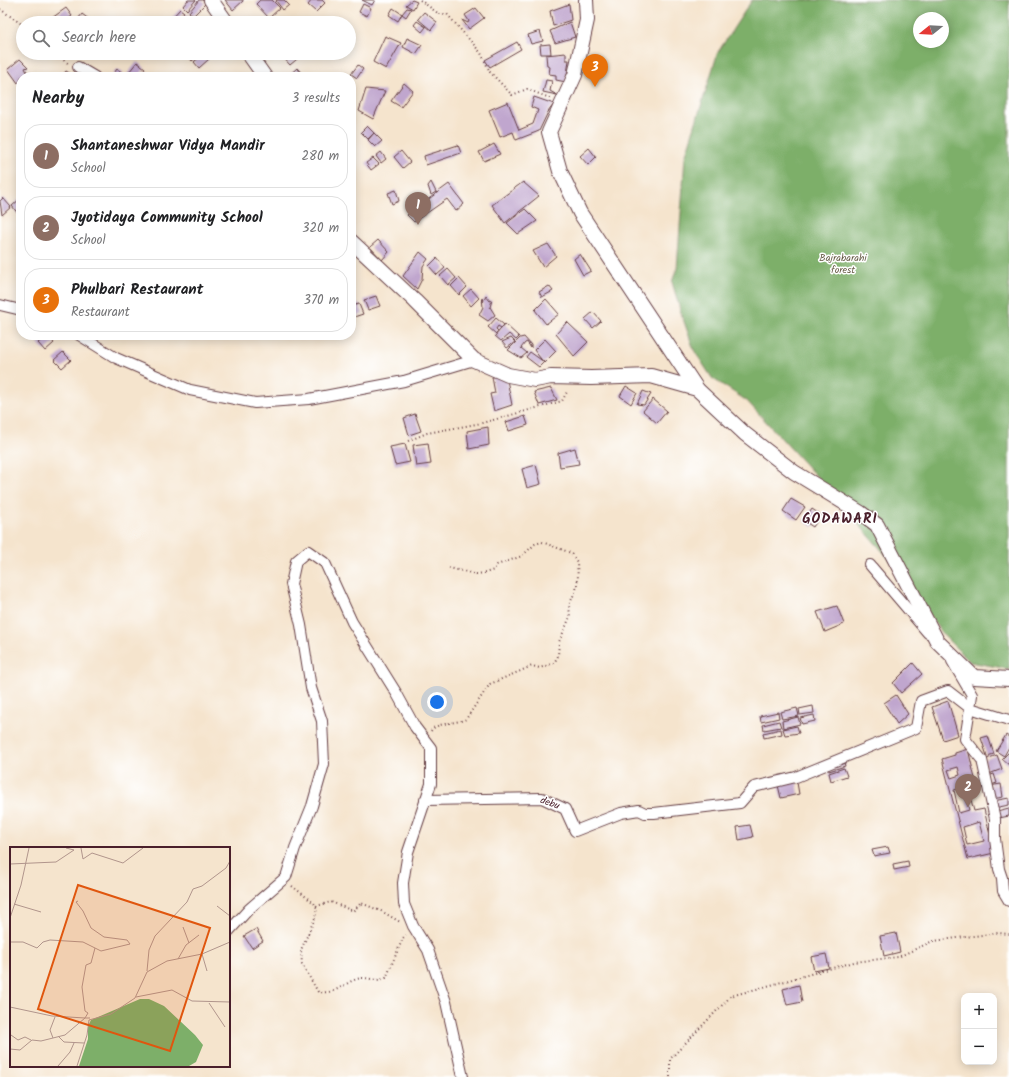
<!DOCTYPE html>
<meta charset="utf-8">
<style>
body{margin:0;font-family:Kalam,sans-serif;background:#f2f2f2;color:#202124}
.controls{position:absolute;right:12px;bottom:12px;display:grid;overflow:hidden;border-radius:8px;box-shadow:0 2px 10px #0003}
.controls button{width:36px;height:36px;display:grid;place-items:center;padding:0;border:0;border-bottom:1px solid #e0e0e0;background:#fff;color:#202124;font:20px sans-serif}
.compass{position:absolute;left:913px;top:12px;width:36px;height:36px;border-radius:50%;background:#fff;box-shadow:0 2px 10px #0003;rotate:252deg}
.you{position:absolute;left:437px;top:702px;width:14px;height:14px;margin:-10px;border:3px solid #fff;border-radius:50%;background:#1a73e8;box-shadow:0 0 0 6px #1a73e833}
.badge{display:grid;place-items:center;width:26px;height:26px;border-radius:50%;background:#ea580c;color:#fff;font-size:13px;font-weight:700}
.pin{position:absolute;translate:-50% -33px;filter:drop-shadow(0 1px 2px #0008)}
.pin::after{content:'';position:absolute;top:21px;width:14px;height:12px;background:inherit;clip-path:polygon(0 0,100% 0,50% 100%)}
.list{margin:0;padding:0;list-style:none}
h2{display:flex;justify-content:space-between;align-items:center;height:52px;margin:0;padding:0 16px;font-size:17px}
h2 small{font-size:13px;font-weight:400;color:#757577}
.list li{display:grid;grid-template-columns:26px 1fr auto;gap:12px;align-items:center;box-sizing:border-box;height:64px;margin:0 8px 8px;padding:0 8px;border:1px solid #e0e0e0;border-radius:16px}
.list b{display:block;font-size:15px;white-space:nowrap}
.list p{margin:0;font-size:13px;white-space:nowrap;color:#757577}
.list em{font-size:13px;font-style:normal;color:#757577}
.icon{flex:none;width:22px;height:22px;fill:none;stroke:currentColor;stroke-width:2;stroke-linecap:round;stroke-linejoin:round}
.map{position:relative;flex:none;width:1009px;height:1077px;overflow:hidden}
.search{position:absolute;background:#fff;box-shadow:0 2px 10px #0003;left:16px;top:16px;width:340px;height:44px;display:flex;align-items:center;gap:10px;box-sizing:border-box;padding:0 14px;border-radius:22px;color:#757577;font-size:15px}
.panel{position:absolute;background:#fff;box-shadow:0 2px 10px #0003;left:16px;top:72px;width:340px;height:268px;border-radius:16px}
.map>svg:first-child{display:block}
.forest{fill:#7daf69;stroke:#64674a;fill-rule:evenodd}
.building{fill:#c0a6ce;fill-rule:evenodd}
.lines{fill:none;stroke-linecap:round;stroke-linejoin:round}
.street-casing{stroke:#643d43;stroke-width:12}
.secondary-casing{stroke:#643d43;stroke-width:16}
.path{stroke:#643d43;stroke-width:2;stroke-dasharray:1 3;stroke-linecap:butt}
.street{stroke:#fff;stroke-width:10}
.secondary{stroke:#fff;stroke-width:14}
.labels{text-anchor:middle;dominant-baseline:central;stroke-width:3;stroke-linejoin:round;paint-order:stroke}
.park-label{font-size:10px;fill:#675b46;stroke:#fff}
.street-label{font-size:10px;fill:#4a1f2b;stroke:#fff}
.district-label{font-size:14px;font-weight:bold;letter-spacing:1px;fill:#4a1f2b;stroke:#fff}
.inset-road{fill:none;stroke:#b1958c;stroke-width:1}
.view{fill:#e0560e;fill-opacity:0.15;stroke:#e0560e;stroke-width:2}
.inset-edge{fill:none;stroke:#4a1f2b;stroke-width:2}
</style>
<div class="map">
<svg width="1009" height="1077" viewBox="0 0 1009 1077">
<rect width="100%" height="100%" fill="#fff"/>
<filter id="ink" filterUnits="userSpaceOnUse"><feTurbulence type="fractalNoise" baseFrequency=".025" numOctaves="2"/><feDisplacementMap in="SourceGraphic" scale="8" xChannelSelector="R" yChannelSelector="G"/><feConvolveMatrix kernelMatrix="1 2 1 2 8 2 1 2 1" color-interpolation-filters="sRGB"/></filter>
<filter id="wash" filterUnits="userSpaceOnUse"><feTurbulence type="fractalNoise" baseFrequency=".012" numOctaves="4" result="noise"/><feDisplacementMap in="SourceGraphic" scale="16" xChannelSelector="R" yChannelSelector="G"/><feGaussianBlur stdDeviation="0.9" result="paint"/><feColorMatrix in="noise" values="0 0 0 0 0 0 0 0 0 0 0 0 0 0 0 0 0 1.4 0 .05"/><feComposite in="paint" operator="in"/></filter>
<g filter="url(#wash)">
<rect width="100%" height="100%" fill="#f5e4cd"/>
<path class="forest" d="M752 0H1009V669L970 662 943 635 892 562 828 489 747 401 712 378 694 350 681 313 672 282 677 268 685 157 718 52ZM919 18H943V42H919Z"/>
<g id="blocks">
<g class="building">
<polygon points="188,0 196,0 187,10 183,6"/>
<polygon points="199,0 202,0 206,3 193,16 189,12"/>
<polygon points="225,0 243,0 243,1 233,10"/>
<polygon points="260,0 272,0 280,8 269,18 256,4"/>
<polygon points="277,0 284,0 289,5 283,10 276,1"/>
<polygon points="312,0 322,0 325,3 316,12 308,5"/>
<polygon points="362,0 375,0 372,5"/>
<polygon points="412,0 417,2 413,9 406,5"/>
<polygon points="363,4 371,8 367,16 359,12"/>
<polygon points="569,4 571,20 553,26 550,11"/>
<polygon points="66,8 72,16 63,23 56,23 52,18"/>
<polygon points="393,8 402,14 398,21 389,15"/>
<polygon points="407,8 411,9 406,17 402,14"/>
<polygon points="476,8 484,18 469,29 462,20 468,23 469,21 465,15"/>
<polygon points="180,9 184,12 174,23 172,23 169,21"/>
<polygon points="424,12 437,22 431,30 418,19"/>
<polygon points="82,14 94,23 75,23"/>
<polygon points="187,14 191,18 187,23 179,23"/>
<polygon points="417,21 426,27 422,32 414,25"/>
<polygon points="570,22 575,37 555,43 550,31"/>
<polygon points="540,31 543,41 531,44 528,35"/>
<polygon points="385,36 401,43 386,69 373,62"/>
<polygon points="407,38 422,45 416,54 403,47"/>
<polygon points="517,42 521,49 490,67 485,60"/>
<polygon points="550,44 551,54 541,54 540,45"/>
<polygon points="189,53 201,53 192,61 187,55"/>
<polygon points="204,53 209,59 199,68 194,62"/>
<polygon points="283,53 302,53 303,54 290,65 281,55"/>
<polygon points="566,53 566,60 569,60 566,82 556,80 556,75 549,74 550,67 547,66 546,55"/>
<polygon points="20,59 28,67 25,68 28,74 25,77 21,77 21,80 18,83 8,69"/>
<polygon points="137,62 145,68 138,77 125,77"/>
<polygon points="358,65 363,69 357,78 351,74"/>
<polygon points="297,68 305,77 289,77 288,76"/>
<polygon points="117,69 123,73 120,77 113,74"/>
<polygon points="66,71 76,77 61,77"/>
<polygon points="146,72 153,77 142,77"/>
<polygon points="546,80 552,81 550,91 557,95 543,92"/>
<polygon points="404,83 413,91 401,107 391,101"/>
<polygon points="366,89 385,91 373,119 359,111"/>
<polygon points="534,97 554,104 548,112 539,131 516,140 513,132 500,137 489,110 508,102 519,130 533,124 538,110 531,107"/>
<polygon points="367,126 374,133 368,139 361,132"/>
<polygon points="374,133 382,141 375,147 368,140"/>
<polygon points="494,144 500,154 484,161 479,152"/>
<polygon points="458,145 461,153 426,165 424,156"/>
<polygon points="589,148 596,157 588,165 580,156"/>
<polygon points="401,151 410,162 403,168 394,157"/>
<polygon points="381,152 386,159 381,163 376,156"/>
<polygon points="373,158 379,164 371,170 366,163"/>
<polygon points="431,182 436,192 431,195 428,186"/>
<polygon points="523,182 539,196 505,223 492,205"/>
<polygon points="449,184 464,204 456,211 447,199 414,222 407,215"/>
<polygon points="396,190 399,201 392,204 388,193"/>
<polygon points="3,198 11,207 2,215 0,201"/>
<polygon points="21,198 21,213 19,215 12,206"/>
<polygon points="525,209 537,221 518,234 507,223"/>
<polygon points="378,240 389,252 382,260 370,247"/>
<polygon points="548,244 556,256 543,267 533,251"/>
<polygon points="420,252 428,259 423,266 422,279 417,289 403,276"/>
<polygon points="580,254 591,271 583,275 574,259"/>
<polygon points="437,258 445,268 437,275 429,266"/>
<polygon points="448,269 456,278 448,285 440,276"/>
<polygon points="459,278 467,287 459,295 451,286"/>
<polygon points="549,286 553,291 542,297 539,292"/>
<polygon points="471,289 479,298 471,306 463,296"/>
<polygon points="376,296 380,306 368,310 364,300"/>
<polygon points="486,296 490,301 492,300 490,307 495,315 488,321 479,315 483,307 482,298 483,302"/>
<polygon points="546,299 559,314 546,324 535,310"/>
<polygon points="359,304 363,314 351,318 351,306"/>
<polygon points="593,312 601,321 593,328 585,319"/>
<polygon points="496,318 504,325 501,328 498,326 496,329 498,331 496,334 488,327"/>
<polygon points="567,322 588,342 574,356 556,334"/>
<polygon points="505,324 519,337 516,340 509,334 501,341 495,336"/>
<polygon points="47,335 54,343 45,351 38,343"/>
<polygon points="524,337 531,345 531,348 527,342 525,343 521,348 527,353 521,358 508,350 520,338"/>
<polygon points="511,338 515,342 507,348 502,342"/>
<polygon points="545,339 556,351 544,363 534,350"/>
<polygon points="63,352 71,360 62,368 54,360"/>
<polygon points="530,352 544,362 539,367 526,357"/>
<polygon points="506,375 512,405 494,411 490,394 495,393 492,377"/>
<polygon points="626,386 637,393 631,404 620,396"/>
<polygon points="551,388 557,400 539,405 534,392"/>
<polygon points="643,391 651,394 644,405 637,404"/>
<polygon points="653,399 667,411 657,423 643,411"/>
<polygon points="415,414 421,431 409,435 404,418"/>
<polygon points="525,416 528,425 509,431 506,422"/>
<polygon points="488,427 489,445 469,449 467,431"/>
<polygon points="428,443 431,464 416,466 413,445"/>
<polygon points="405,444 410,462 395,465 390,447"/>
<polygon points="575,448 579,464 560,467 558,453"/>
<polygon points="536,465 541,484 527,488 522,469"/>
<polygon points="791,499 805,507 796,520 783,511"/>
<polygon points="812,509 821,515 813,527 804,521"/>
<polygon points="837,606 844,624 825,632 817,612"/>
<polygon points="913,663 922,674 901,693 893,683"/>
<polygon points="896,695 908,714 897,724 884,703"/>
<polygon points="948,701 958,735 943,740 932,707"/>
<polygon points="813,706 814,713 800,715 799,709"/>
<polygon points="797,708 799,716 782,719 780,712"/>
<polygon points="778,712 779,718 761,722 760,716"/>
<polygon points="814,715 815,721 802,724 800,718"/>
<polygon points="798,717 800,724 783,728 782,721"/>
<polygon points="779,721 781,727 764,730 763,725"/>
<polygon points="797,726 799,733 785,735 783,729"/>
<polygon points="781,729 782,734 764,738 763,733"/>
<polygon points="1006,735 1009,737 1009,747 1004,756 996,751"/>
<polygon points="988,736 994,754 987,756 981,738"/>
<path d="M968 749 976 783 967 785 974 811 984 809 994 853 968 859 942 759 955 755V753ZM958 767 960 775 951 778 948 770ZM963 788 969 810 959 813 954 790ZM979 822 984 841 967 845 963 827Z"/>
<polygon points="1009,752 1009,765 1002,759"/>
<polygon points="997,755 1002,769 989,774 984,760"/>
<polygon points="843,759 845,766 829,771 827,764"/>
<polygon points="844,768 847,776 831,781 829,773"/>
<polygon points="994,774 997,783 991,785 988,776"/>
<polygon points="796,777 799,794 781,798 777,781"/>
<polygon points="1001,784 1003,797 992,799 989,786"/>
<polygon points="1009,798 1009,805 994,808 993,801"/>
<polygon points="1009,808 1009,816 999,818 997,811"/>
<polygon points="750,825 753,837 739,840 737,827"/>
<polygon points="888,847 890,853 874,856 872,850"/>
<polygon points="908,861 909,867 894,870 893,864"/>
<polygon points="256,929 263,941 252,948 244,936"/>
<polygon points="896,933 900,952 884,956 880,936"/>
<polygon points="826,954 829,968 814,971 811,957"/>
<polygon points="799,985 802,1002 787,1005 783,989"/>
</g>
</g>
</g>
<g filter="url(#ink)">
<use href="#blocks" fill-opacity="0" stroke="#643d43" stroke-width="1"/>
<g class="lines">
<g class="street-casing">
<g id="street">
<polyline points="78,67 95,77"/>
<polyline points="0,305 21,310"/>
<polyline points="79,335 116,358 190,390 255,403 309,399 404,381 474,360"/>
<polyline points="870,565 928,633"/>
<polyline points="952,661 972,695 970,708 1009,720"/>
<polyline points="425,800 542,798 565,809 575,831 621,813 639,810 645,813 654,813 740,803 754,787 796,777 916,728 921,701 948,691 970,708 965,739 982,760 995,819 995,839 999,869 1002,878 1003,891 1009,901"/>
<polyline points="229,931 249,909 286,877 295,848 312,806 324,764 322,721 311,688 301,625 291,584 296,561 308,551 325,563 352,622 397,694 415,727 431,748 431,784 408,852 403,883 404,904 413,926 428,950 446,1002 463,1077"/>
</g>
</g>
<g class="secondary-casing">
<g id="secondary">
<polyline points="211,0 227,23"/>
<polyline points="586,0 587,20 575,75 549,132 560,171 580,213 697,389"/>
<polyline points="248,53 265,77"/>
<polyline points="351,241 415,301 474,360 508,375 535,380 551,377 591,378 651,376 697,389 745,434 794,472 861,513 877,525 937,641 974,677 1009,679"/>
</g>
</g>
<g class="path">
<polyline points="420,0 439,14 447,14 481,53 490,72 512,95 527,89 552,99"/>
<polyline points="0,9 23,25"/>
<polyline points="54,53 69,64"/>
<polyline points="408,441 427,433 482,423 562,401 568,390"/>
<path d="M431 731C436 722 456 724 466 719L490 684 532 666 540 668 554 663 558 656 559 642 570 617 569 605 576 590 578 579 577 562 571 553 542 542 535 544 522 556 497 565 494 570 485 573 476 574 449 568"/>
<path d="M292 886 314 903 317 908 315 918 301 950 302 964 318 992C339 995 345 980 362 978 372 978 375 982 386 978L403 938 406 935"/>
<polyline points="316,906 331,902 353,911 361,903 381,911 400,922"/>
<polyline points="670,1077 670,1059 731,996 854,962 898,957 933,941 998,933 1009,934"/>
</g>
<use href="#street" class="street"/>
<use href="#secondary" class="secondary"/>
</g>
</g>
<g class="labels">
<g class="park-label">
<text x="843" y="258">Bajrabarahi<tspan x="843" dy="12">forest</tspan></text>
</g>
<g class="street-label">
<text transform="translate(550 803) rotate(20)">debu</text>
</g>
<g class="district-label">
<text x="840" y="519">GODAWARI</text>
</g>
</g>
<g transform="translate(10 847)">
<rect width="220" height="220" fill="#f5e4cd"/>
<path d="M130 152H139L154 159 185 188 193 198 186 215 179 219H69L78 192V179L81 173Z" fill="#7daf69"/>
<path class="inset-road" d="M71 1 73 12 82 6 113 16 133 1M0 17 46 15 64 3 56 1M4 57 31 65M207 59 220 69M0 71 11 38 19 1M173 80 179 96M0 95H13L27 101 33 95 40 93 73 95 91 104 120 97 117 93 94 90 81 81 73 64 66 55 68 54M192 107 197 124M168 112 176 98 189 88M137 124 139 103 145 89 177 55 183 42 192 39 216 21 220 14M126 150 162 143 182 154 220 155M199 156 215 180M0 160 42 169 75 171 78 166 75 164 72 140 76 118 81 116 85 101M1 188 8 193 15 190 21 193M48 189 54 195 74 196M43 191 40 183 45 170M0 202 10 203 22 193 31 194 55 188 75 171H80M48 219 60 205 64 196M67 219 77 188 79 173 101 167 125 151 137 125 157 114 192 107 220 95"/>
<path class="view" d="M68 38 200 81 160 204 28 162Z"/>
<rect width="220" height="220" class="inset-edge"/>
</g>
</svg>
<div class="controls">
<button>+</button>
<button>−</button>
</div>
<svg class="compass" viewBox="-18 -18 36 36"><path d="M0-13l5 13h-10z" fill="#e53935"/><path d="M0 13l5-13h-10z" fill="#757577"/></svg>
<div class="you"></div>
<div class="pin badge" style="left:418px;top:225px;background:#8d6e63">1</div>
<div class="pin badge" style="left:968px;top:807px;background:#8d6e63">2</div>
<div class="pin badge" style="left:595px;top:87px;background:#e8710a">3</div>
<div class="search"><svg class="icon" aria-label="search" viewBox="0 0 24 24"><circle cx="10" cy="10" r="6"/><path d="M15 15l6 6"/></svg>Search here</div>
<section class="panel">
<h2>Nearby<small>3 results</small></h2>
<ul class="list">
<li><span class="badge" style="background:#8d6e63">1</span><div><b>Shantaneshwar Vidya Mandir</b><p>School</p></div><em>280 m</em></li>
<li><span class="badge" style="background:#8d6e63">2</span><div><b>Jyotidaya Community School</b><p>School</p></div><em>320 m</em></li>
<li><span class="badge" style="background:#e8710a">3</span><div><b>Phulbari Restaurant</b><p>Restaurant</p></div><em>370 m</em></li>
</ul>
</section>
</div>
